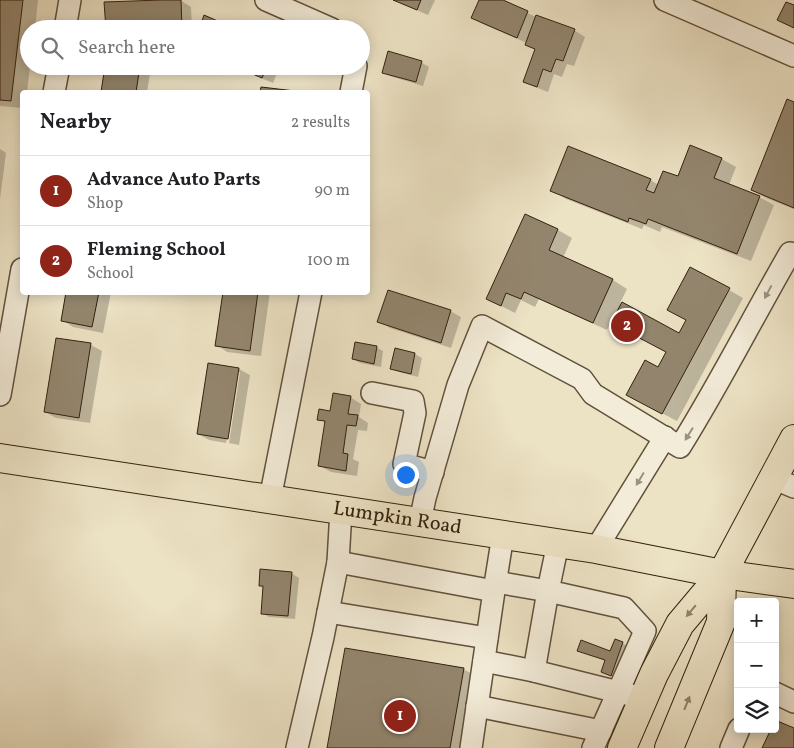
<!DOCTYPE html>
<meta charset="utf-8">
<style>
body{margin:0;font-family:Vollkorn,serif;background:#f2f2f2;color:#202124}
.controls{position:absolute;right:15px;bottom:15px;display:grid;overflow:hidden;border-radius:5px;box-shadow:0 2px 12px #0003}
.controls button{width:45px;height:45px;display:grid;place-items:center;padding:0;border:0;border-bottom:1px solid #e0e0e0;background:#fff;color:#202124;font:25px sans-serif}
.you{position:absolute;left:405px;top:474px;width:18px;height:18px;margin:-12px;border:4px solid #fff;border-radius:50%;background:#1a73e8;box-shadow:0 0 0 8px #1a73e833}
.badge{display:grid;place-items:center;width:32px;height:32px;border-radius:50%;background:#8f2418;color:#fff;font-size:16px;font-weight:700}
.pin{position:absolute;translate:-50% -50%;border:2px solid #fff;box-shadow:0 1px 5px #0006}
.list{margin:0;padding:0;list-style:none}
h2{display:flex;justify-content:space-between;align-items:center;height:65px;margin:0;padding:0 20px;font-size:21px}
h2 small{font-size:16px;font-weight:400;color:#757577}
.list li{display:grid;grid-template-columns:32px 1fr auto;gap:15px;align-items:center;box-sizing:border-box;height:70px;padding:0 20px;border-top:1px solid #e0e0e0}
.list b{display:block;font-size:19px;white-space:nowrap}
.list p{margin:0;font-size:16px;white-space:nowrap;color:#757577}
.list em{font-size:16px;font-style:normal;color:#757577}
.icon{flex:none;width:28px;height:28px;fill:none;stroke:currentColor;stroke-width:2;stroke-linecap:round;stroke-linejoin:round}
.map{position:relative;flex:none;width:794px;height:748px;overflow:hidden}
.search{position:absolute;background:#fff;box-shadow:0 2px 12px #0003;left:20px;top:20px;width:350px;height:55px;display:flex;align-items:center;gap:12px;box-sizing:border-box;padding:0 18px;border-radius:28px;color:#757577;font-size:19px}
.panel{position:absolute;background:#fff;box-shadow:0 2px 12px #0003;left:20px;top:90px;width:350px;height:205px;border-radius:5px}
.map>svg:first-child{display:block}
.shadow{fill:#0003}
.building{fill:#93856d;stroke:#33210f}
.lines{fill:none;stroke-linecap:round;stroke-linejoin:round}
.minor-casing{stroke:#61513c;stroke-width:24}
.major-casing{stroke:#33210f;stroke-width:30}
.minor{stroke:#f3ecd9;stroke-width:21}
.major{stroke:#ece2c4;stroke-width:28}
.oneway{fill:#9d917e}
.oneway2{fill:#90826a}
.labels{text-anchor:middle;dominant-baseline:central;stroke-width:4.5;stroke-linejoin:round;paint-order:stroke}
.street-label{font-size:20px;fill:#33210f;stroke:#f3ecd9}
</style>
<div class="map">
<svg width="794" height="748" viewBox="0 0 794 748">
<rect width="100%" height="100%" fill="#ece2c4"/>
<filter id="stains"><feTurbulence type="fractalNoise" baseFrequency=".004" numOctaves="4"/><feColorMatrix values="0 0 0 0 .2 0 0 0 0 .09 0 0 0 0 .02 0 0 0 .5 -.17"/></filter>
<radialGradient id="worn" r=".72"><stop offset=".6" stop-color="#630" stop-opacity="0"/><stop offset="1" stop-color="#630" stop-opacity=".3"/></radialGradient>
<g class="shadow">
<polygon points="0,0 38,0 35,29 29,29 29,66 30,66 27,92 22,92 22,108 0,106"/>
<polygon points="180,0 191,7 192,29 107,29"/>
<polygon points="393,0 435,0 428,15"/>
<polygon points="480,0 500,0 536,17 574,30 585,37 574,66 567,64 562,77 554,74 548,92 535,87 524,81 536,50 526,45 527,43 483,24 472,18"/>
<polygon points="389,53 422,63 429,67 423,86 390,76 383,72"/>
<polygon points="106,66 148,66 151,68 147,92 102,92"/>
<polygon points="233,66 280,66 273,83"/>
<polygon points="262,89 295,92 261,92"/>
<polygon points="794,103 794,209 766,198 752,190"/>
<polygon points="691,147 722,159 736,167 729,185 759,197 774,205 751,261 662,227 660,232 644,225 642,229 566,199 552,190 650,180 659,185 678,178"/>
<polygon points="0,149 6,153 0,199"/>
<polygon points="526,215 558,230 572,238 563,258 613,280 627,289 620,303 679,334 729,290 743,298 677,421 642,403 667,352 611,322 607,330 539,299 535,307 521,300 515,313 487,299"/>
<polygon points="68,292 111,292 103,333 73,327 62,320"/>
<polygon points="224,292 270,292 261,356 227,352 217,345"/>
<polygon points="450,311 461,317 451,348 390,328 379,322"/>
<polygon points="57,339 91,345 102,351 90,423 56,418 45,412"/>
<polygon points="376,347 383,351 381,367 360,363 353,359"/>
<polygon points="396,350 415,354 422,358 418,377 399,372 392,368"/>
<polygon points="209,365 239,369 250,375 239,445 229,443 240,372 237,372 226,443 209,440 198,434"/>
<polygon points="350,397 361,404 359,417 368,423 367,431 358,430 353,459 359,462 357,476 331,472 320,466 326,423 319,419 331,412"/>
<polygon points="291,573 299,578 295,619 269,617 262,613 264,588 260,585"/>
<polygon points="622,643 629,647 618,679 602,672 606,661 586,654 579,650 611,652"/>
<polygon points="463,669 478,677 465,748 329,748"/>
</g>
<g class="building">
<polygon points="0,0 23,0 11,101 0,100"/>
<polygon points="161,0 181,0 182,29 106,29 104,2"/>
<polygon points="393,0 421,0 417,10"/>
<polygon points="479,0 503,0 528,11 517,38 471,18"/>
<polygon points="786,2 794,5 794,28 777,20"/>
<polygon points="204,15 236,29 199,29"/>
<polygon points="536,15 575,29 563,61 556,59 551,72 543,69 537,87 523,82 535,49 525,45"/>
<polygon points="388,51 422,61 416,82 382,73"/>
<polygon points="105,66 140,66 136,92 101,92"/>
<polygon points="234,66 267,66 262,78"/>
<polygon points="261,87 295,91 295,92 260,92"/>
<polygon points="787,99 794,102 794,208 751,190"/>
<polygon points="690,145 722,158 714,178 760,196 737,254 648,219 646,224 629,218 628,222 550,191 568,146 651,179 646,190 654,193 663,171 678,176"/>
<polygon points="525,214 558,229 549,250 613,279 593,323 524,292 521,299 506,293 501,306 486,299"/>
<polygon points="690,267 730,288 662,414 626,395 645,360 658,367 666,352 611,323 622,302 679,333 686,320 667,310"/>
<polygon points="388,290 451,310 441,343 377,322"/>
<polygon points="66,292 99,292 92,327 61,321"/>
<polygon points="223,292 258,292 250,351 215,346"/>
<polygon points="56,338 91,343 79,418 44,412"/>
<polygon points="355,342 377,346 374,364 352,359"/>
<polygon points="395,348 415,353 411,374 390,369"/>
<polygon points="208,363 239,368 228,439 197,434"/>
<polygon points="333,393 351,396 348,414 358,415 356,426 347,425 343,453 348,454 346,471 318,466 325,421 317,420 319,409 330,411"/>
<polygon points="260,569 292,572 288,616 261,614 263,586 259,586"/>
<polygon points="615,639 623,642 611,676 601,672 605,660 577,651 581,640 610,651"/>
<polygon points="345,648 464,668 450,748 327,748"/>
<polygon points="775,720 794,728 794,748 762,748 771,729 775,729"/>
</g>
<g class="lines">
<g class="minor-casing">
<g id="minor">
<polyline points="266,0 332,29"/>
<polyline points="665,0 794,56"/>
<polyline points="65,29 70,0"/>
<polyline points="54,92 59,66"/>
<polyline points="351,92 356,66"/>
<polyline points="372,393 413,401 415,413 404,464 433,472"/>
<polyline points="0,395 22,269"/>
<polyline points="773,478 794,487"/>
<polyline points="270,499 311,292"/>
<path d="M420 522 425 498 458 385 482 326 582 379 593 394 680 447C720 383 753 317 790 253L794 254"/>
<polyline points="558,543 548,591 624,608 645,631 618,692 643,698"/>
<polyline points="596,549 665,437"/>
<polyline points="338,562 341,510"/>
<polyline points="496,582 548,591 534,671"/>
<polyline points="328,612 487,638"/>
<polyline points="484,661 534,671 618,692 593,748"/>
<polyline points="775,693 794,702"/>
<polyline points="477,706 601,731"/>
<polyline points="297,748 323,637 338,562 494,591"/>
<polyline points="471,748 494,591 503,535"/>
<polyline points="731,748 739,729"/>
</g>
</g>
<g class="major-casing">
<g id="major">
<path id="s1" d="M0 458 596 549 722 574 794 584"/>
<polyline points="622,748 654,674 680,624 722,574 794,439"/>
<polyline points="669,748 721,622 722,574"/>
</g>
</g>
<use href="#minor" class="minor"/>
<use href="#major" class="major"/>
</g>
<defs><path id="oneway-solid" d="M-6-.8H1V-3.2L6.5 0L1 3.2V.8H-6Z" transform="scale(1.25)"/></defs>
<g class="oneway">
<use href="#oneway-solid" transform="translate(768 292) rotate(118)"/>
<use href="#oneway-solid" transform="translate(689 434) rotate(122)"/>
<use href="#oneway-solid" transform="translate(640 479) rotate(121)"/>
</g>
<g class="oneway2">
<use href="#oneway-solid" transform="translate(691 611) rotate(130)"/>
<use href="#oneway-solid" transform="translate(687 703) rotate(-68)"/>
</g>
<g class="labels">
<g class="street-label">
<text stroke="none"><textPath href="#s1" startOffset="402">Lumpkin Road</textPath></text>
</g>
</g>
<rect width="100%" height="100%" filter="url(#stains)"/>
<rect width="100%" height="100%" fill="url(#worn)"/>
</svg>
<div class="controls">
<button>+</button>
<button>−</button>
<button><svg class="icon" aria-label="layers" viewBox="0 0 24 24"><path d="M12 4l9 5-9 5-9-5zM3 14l9 5 9-5"/></svg></button>
</div>
<div class="you"></div>
<div class="pin badge" style="left:400px;top:716px">1</div>
<div class="pin badge" style="left:627px;top:326px">2</div>
<div class="search"><svg class="icon" aria-label="search" viewBox="0 0 24 24"><circle cx="10" cy="10" r="6"/><path d="M15 15l6 6"/></svg>Search here</div>
<section class="panel">
<h2>Nearby<small>2 results</small></h2>
<ul class="list">
<li><span class="badge">1</span><div><b>Advance Auto Parts</b><p>Shop</p></div><em>90 m</em></li>
<li><span class="badge">2</span><div><b>Fleming School</b><p>School</p></div><em>100 m</em></li>
</ul>
</section>
</div>
